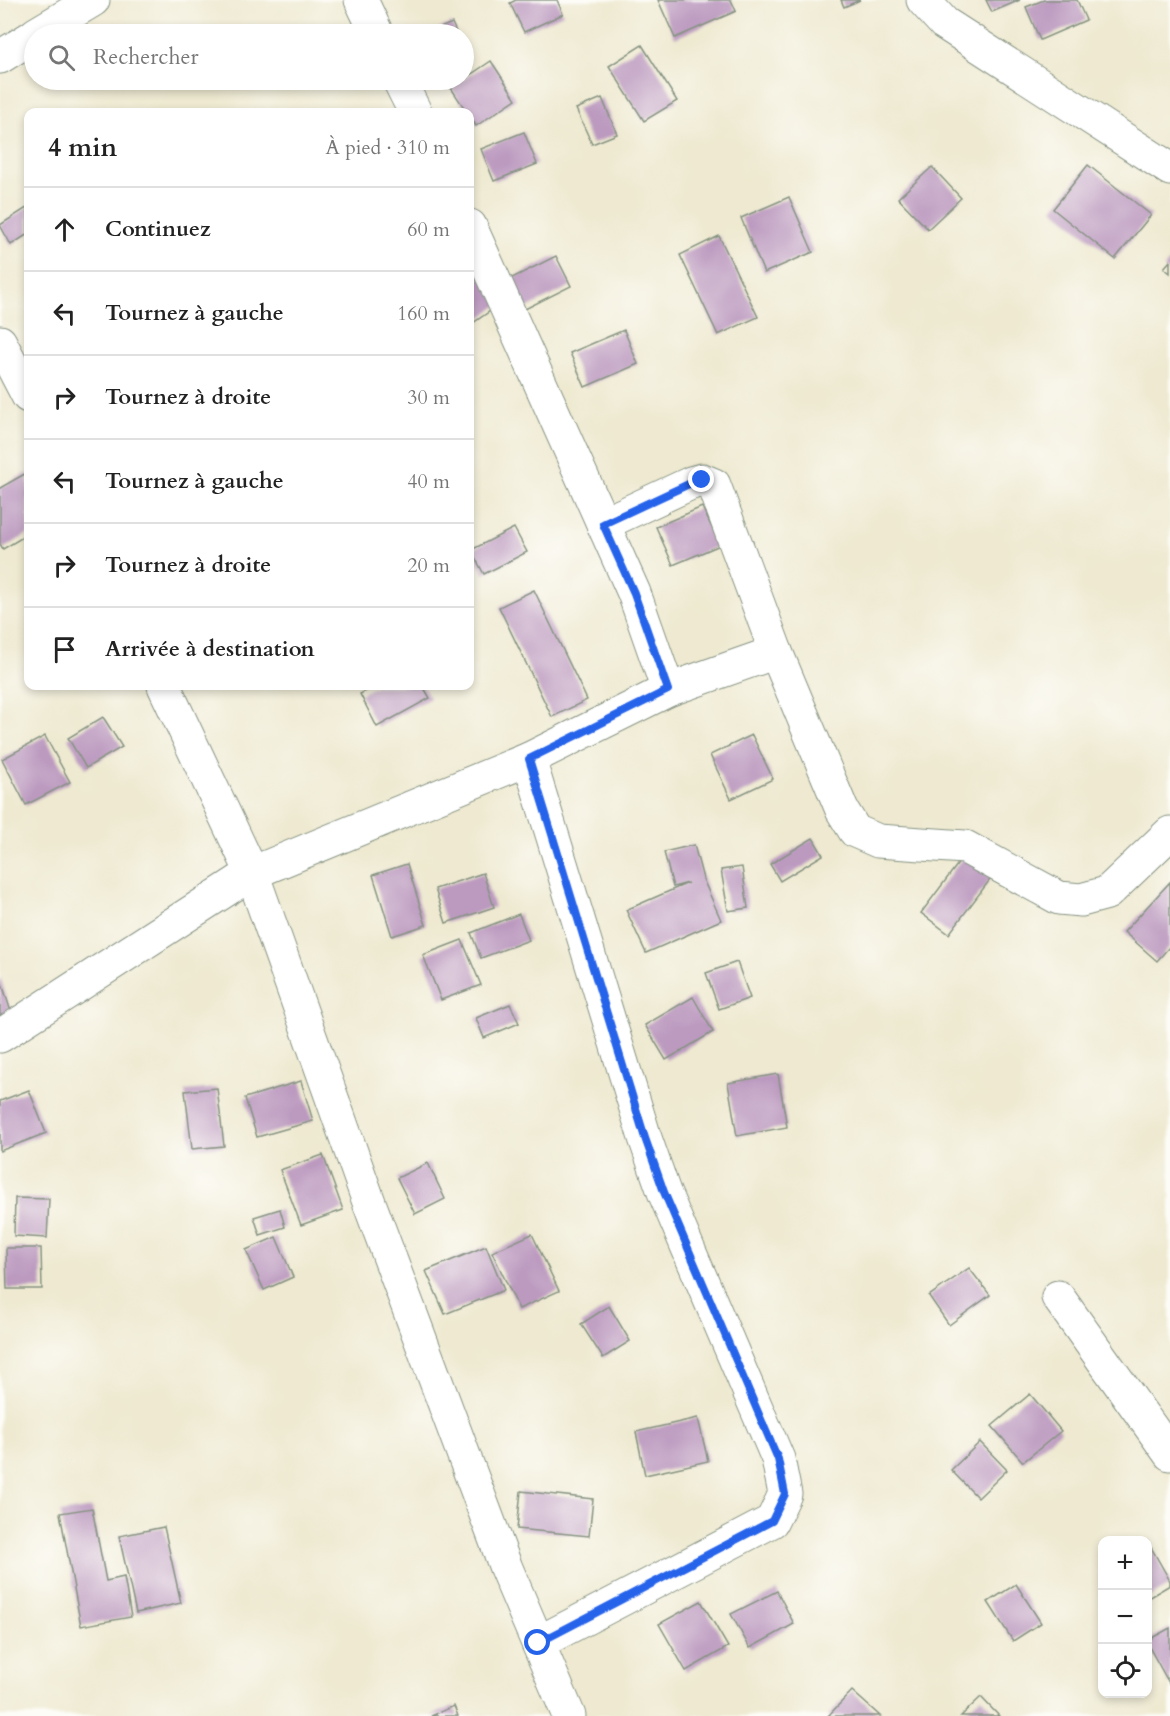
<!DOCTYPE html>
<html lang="fr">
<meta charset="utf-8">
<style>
body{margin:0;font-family:Cardo,serif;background:#f2f2f2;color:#222}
.controls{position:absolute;right:18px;bottom:18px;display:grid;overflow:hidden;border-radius:12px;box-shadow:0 3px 9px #0003}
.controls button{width:54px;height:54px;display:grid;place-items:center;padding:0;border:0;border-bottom:2px solid #e0e0e0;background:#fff;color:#222;font:30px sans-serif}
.stop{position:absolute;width:18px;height:18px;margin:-14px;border:4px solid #2563eb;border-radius:50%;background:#fff}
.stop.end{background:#2563eb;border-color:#fff;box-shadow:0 2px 6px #0008}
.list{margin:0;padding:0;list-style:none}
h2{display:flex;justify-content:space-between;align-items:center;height:78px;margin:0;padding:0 24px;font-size:26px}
h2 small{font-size:20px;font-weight:400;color:#767676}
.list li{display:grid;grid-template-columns:39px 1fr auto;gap:18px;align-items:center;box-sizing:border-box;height:84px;padding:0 24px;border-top:2px solid #e0e0e0}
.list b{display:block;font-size:22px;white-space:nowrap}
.list em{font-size:20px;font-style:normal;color:#767676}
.icon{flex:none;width:33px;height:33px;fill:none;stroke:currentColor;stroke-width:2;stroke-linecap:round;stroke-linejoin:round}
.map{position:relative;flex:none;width:1170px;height:1716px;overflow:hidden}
.search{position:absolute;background:#fff;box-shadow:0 3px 9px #0003;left:24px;top:24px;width:450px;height:66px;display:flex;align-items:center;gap:15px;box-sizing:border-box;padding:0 21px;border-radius:33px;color:#767676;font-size:22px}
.panel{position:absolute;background:#fff;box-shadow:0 3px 9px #0003;left:24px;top:108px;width:450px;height:582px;border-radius:12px}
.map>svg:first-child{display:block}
.building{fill:#bc9ac0}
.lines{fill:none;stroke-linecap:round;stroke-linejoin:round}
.minor-casing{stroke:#869382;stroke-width:35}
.minor{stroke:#fff;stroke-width:33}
.route{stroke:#2563eb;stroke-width:8}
</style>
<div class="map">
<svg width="1170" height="1716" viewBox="0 0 1170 1716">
<rect width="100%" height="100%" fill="#fdfcf7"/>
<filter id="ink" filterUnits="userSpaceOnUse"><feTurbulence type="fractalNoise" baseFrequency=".0167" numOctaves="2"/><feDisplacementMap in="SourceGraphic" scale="12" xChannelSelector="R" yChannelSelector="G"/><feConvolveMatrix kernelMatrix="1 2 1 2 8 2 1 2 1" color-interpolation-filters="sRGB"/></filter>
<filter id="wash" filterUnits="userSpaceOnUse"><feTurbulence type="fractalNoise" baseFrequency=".008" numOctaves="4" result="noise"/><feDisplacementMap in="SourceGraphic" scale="24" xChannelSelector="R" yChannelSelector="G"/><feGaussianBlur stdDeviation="1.35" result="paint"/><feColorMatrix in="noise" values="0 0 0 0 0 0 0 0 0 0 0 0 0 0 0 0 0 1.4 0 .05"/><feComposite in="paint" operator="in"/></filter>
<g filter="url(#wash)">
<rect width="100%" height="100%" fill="#eee9d0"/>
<g id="blocks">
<g class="building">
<polygon points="516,0 557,0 563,14 524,32 510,3"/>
<polygon points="658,0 731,0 736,11 675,38"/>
<polygon points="841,0 860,0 844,7"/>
<polygon points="986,0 1020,0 992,12"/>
<polygon points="1044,0 1077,0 1086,20 1040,40 1026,7"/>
<polygon points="452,23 457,34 426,34"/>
<polygon points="642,45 677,101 644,121 609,66"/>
<polygon points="491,61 516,99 476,126 470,116 470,112 467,112 451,88"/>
<polygon points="602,98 617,134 592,144 576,109"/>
<polygon points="524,132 537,164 494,181 481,149"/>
<polygon points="1088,165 1151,215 1115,259 1053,209"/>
<polygon points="932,167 961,198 928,229 898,198"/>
<polygon points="789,197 813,252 764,273 741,218"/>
<polygon points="28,207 28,234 11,245 0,225"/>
<polygon points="719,236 758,317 718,335 680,255"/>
<polygon points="556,256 571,286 521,311 506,281"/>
<polygon points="1170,261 1170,273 1164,268"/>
<polygon points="479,275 500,304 470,325 470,281"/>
<polygon points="624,330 638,364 585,387 570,353"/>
<polygon points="28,472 28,534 3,549 0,544 0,488"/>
<polygon points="702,507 720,545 673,565 656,527"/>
<polygon points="514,528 527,552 484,574 471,550"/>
<polygon points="534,590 587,700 552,717 499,607"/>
<polygon points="376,686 423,686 430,698 377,727 360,694"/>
<polygon points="103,717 122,747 86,768 68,738"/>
<polygon points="752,735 773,779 731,799 710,755"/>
<polygon points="45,736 70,782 26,805 2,759"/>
<polygon points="813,838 823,855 780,881 770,864"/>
<polygon points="694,845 703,879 721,920 646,953 626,910 688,883 673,887 664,852"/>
<polygon points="963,857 992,877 949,934 921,913"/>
<polygon points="407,864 426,925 392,936 373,875"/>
<polygon points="742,867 748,908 728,911 721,870"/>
<polygon points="483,873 494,907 446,923 435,889"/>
<polygon points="1170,882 1170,946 1157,961 1124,932"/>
<polygon points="519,914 529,940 481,958 471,933"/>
<polygon points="462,940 481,985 441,1000 423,955"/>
<polygon points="737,962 750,998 719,1009 706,973"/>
<polygon points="0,977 11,1012 0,1016"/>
<polygon points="693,997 713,1032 666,1060 645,1025"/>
<polygon points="510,1004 519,1023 484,1038 476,1018"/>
<polygon points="778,1074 787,1127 737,1136 728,1083"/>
<polygon points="301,1081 313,1121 257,1137 245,1098"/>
<polygon points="217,1088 224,1146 192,1149 185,1091"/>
<polygon points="29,1090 46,1133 0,1151 0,1101"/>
<polygon points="323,1155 343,1210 301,1225 280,1170"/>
<polygon points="428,1163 445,1199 415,1214 397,1178"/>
<polygon points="15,1198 49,1199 47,1238 14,1236"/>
<polygon points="280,1209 285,1227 260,1235 254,1217"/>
<polygon points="532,1234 559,1291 519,1309 492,1252"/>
<polygon points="276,1237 293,1277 264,1290 246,1250"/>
<polygon points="486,1246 504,1290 445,1314 426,1271"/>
<polygon points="6,1248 41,1248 42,1289 7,1289"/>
<polygon points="969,1268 990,1295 949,1325 929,1296"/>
<polygon points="609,1306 630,1341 603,1358 581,1324"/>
<polygon points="1030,1394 1061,1431 1023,1462 992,1426"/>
<polygon points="698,1418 708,1461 645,1475 636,1432"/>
<polygon points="980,1442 1007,1470 978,1498 951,1470"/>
<polygon points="521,1491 593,1499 589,1536 517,1529"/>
<polygon points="92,1508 106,1581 124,1577 131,1617 81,1626 60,1513"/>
<polygon points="164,1527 181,1603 136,1613 119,1536"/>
<polygon points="1148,1542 1170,1581 1170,1585 1148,1598"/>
<polygon points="1016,1584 1041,1623 1013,1641 988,1602"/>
<polygon points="777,1591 794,1624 750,1648 731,1614"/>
<polygon points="701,1601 728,1647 686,1671 659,1624"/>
<polygon points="1170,1628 1170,1685 1148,1645 1148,1640"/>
<polygon points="852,1691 880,1716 828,1716"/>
<polygon points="981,1697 999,1716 961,1716"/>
<polygon points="454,1706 458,1716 431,1716"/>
</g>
</g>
</g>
<g filter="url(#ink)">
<use href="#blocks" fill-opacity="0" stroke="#869382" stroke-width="1.5"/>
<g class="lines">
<g class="minor-casing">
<g id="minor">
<polyline points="361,0 377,34"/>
<polyline points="923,0 944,23 1170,169"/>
<polyline points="36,34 93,0"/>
<polyline points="0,57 34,36"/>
<polyline points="399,80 415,112"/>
<polyline points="470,226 634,593 668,690"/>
<polyline points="0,342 28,396"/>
<polyline points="603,524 691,483 702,480 714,485 776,652 842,810 855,831 878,841 965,847 1059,898 1081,900 1107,893 1170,833"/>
<polyline points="164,686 252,873 370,1205 506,1568 569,1716"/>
<polyline points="529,759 645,1138 664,1192 778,1459 785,1494 772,1521 538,1643"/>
<polyline points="0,1036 252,873 529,759 668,690 776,652"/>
<polyline points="1058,1297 1170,1454"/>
</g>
</g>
<use href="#minor" class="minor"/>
</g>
</g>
<g class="lines" filter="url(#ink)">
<polyline class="route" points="538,1643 772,1521 785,1494 778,1459 664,1192 645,1138 529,759 668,690 634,593 603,524 691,483 702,480"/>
</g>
</svg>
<div class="controls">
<button>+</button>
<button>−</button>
<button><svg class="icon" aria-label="locate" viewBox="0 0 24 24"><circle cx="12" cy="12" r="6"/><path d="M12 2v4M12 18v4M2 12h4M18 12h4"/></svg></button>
</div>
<div class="stop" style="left:538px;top:1643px"></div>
<div class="stop end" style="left:702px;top:480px"></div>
<div class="search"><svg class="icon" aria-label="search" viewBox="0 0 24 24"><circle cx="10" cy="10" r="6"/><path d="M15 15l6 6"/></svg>Rechercher</div>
<section class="panel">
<h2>4 min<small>À pied · 310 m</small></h2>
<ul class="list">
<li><svg class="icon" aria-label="ahead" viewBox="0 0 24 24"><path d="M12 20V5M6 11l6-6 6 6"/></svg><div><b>Continuez</b></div><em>60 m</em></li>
<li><svg class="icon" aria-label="left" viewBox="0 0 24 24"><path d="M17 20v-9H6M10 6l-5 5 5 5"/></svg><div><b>Tournez à gauche</b></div><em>160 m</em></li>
<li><svg class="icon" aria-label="right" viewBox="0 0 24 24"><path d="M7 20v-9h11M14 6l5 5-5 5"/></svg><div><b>Tournez à droite</b></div><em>30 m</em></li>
<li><svg class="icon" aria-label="left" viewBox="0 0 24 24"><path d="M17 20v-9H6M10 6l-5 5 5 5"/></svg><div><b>Tournez à gauche</b></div><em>40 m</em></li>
<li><svg class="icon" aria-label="right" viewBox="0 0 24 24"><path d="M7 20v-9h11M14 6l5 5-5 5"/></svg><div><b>Tournez à droite</b></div><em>20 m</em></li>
<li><svg class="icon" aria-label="arrive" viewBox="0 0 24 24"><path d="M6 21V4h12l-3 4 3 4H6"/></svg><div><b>Arrivée à destination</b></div></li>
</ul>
</section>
</div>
